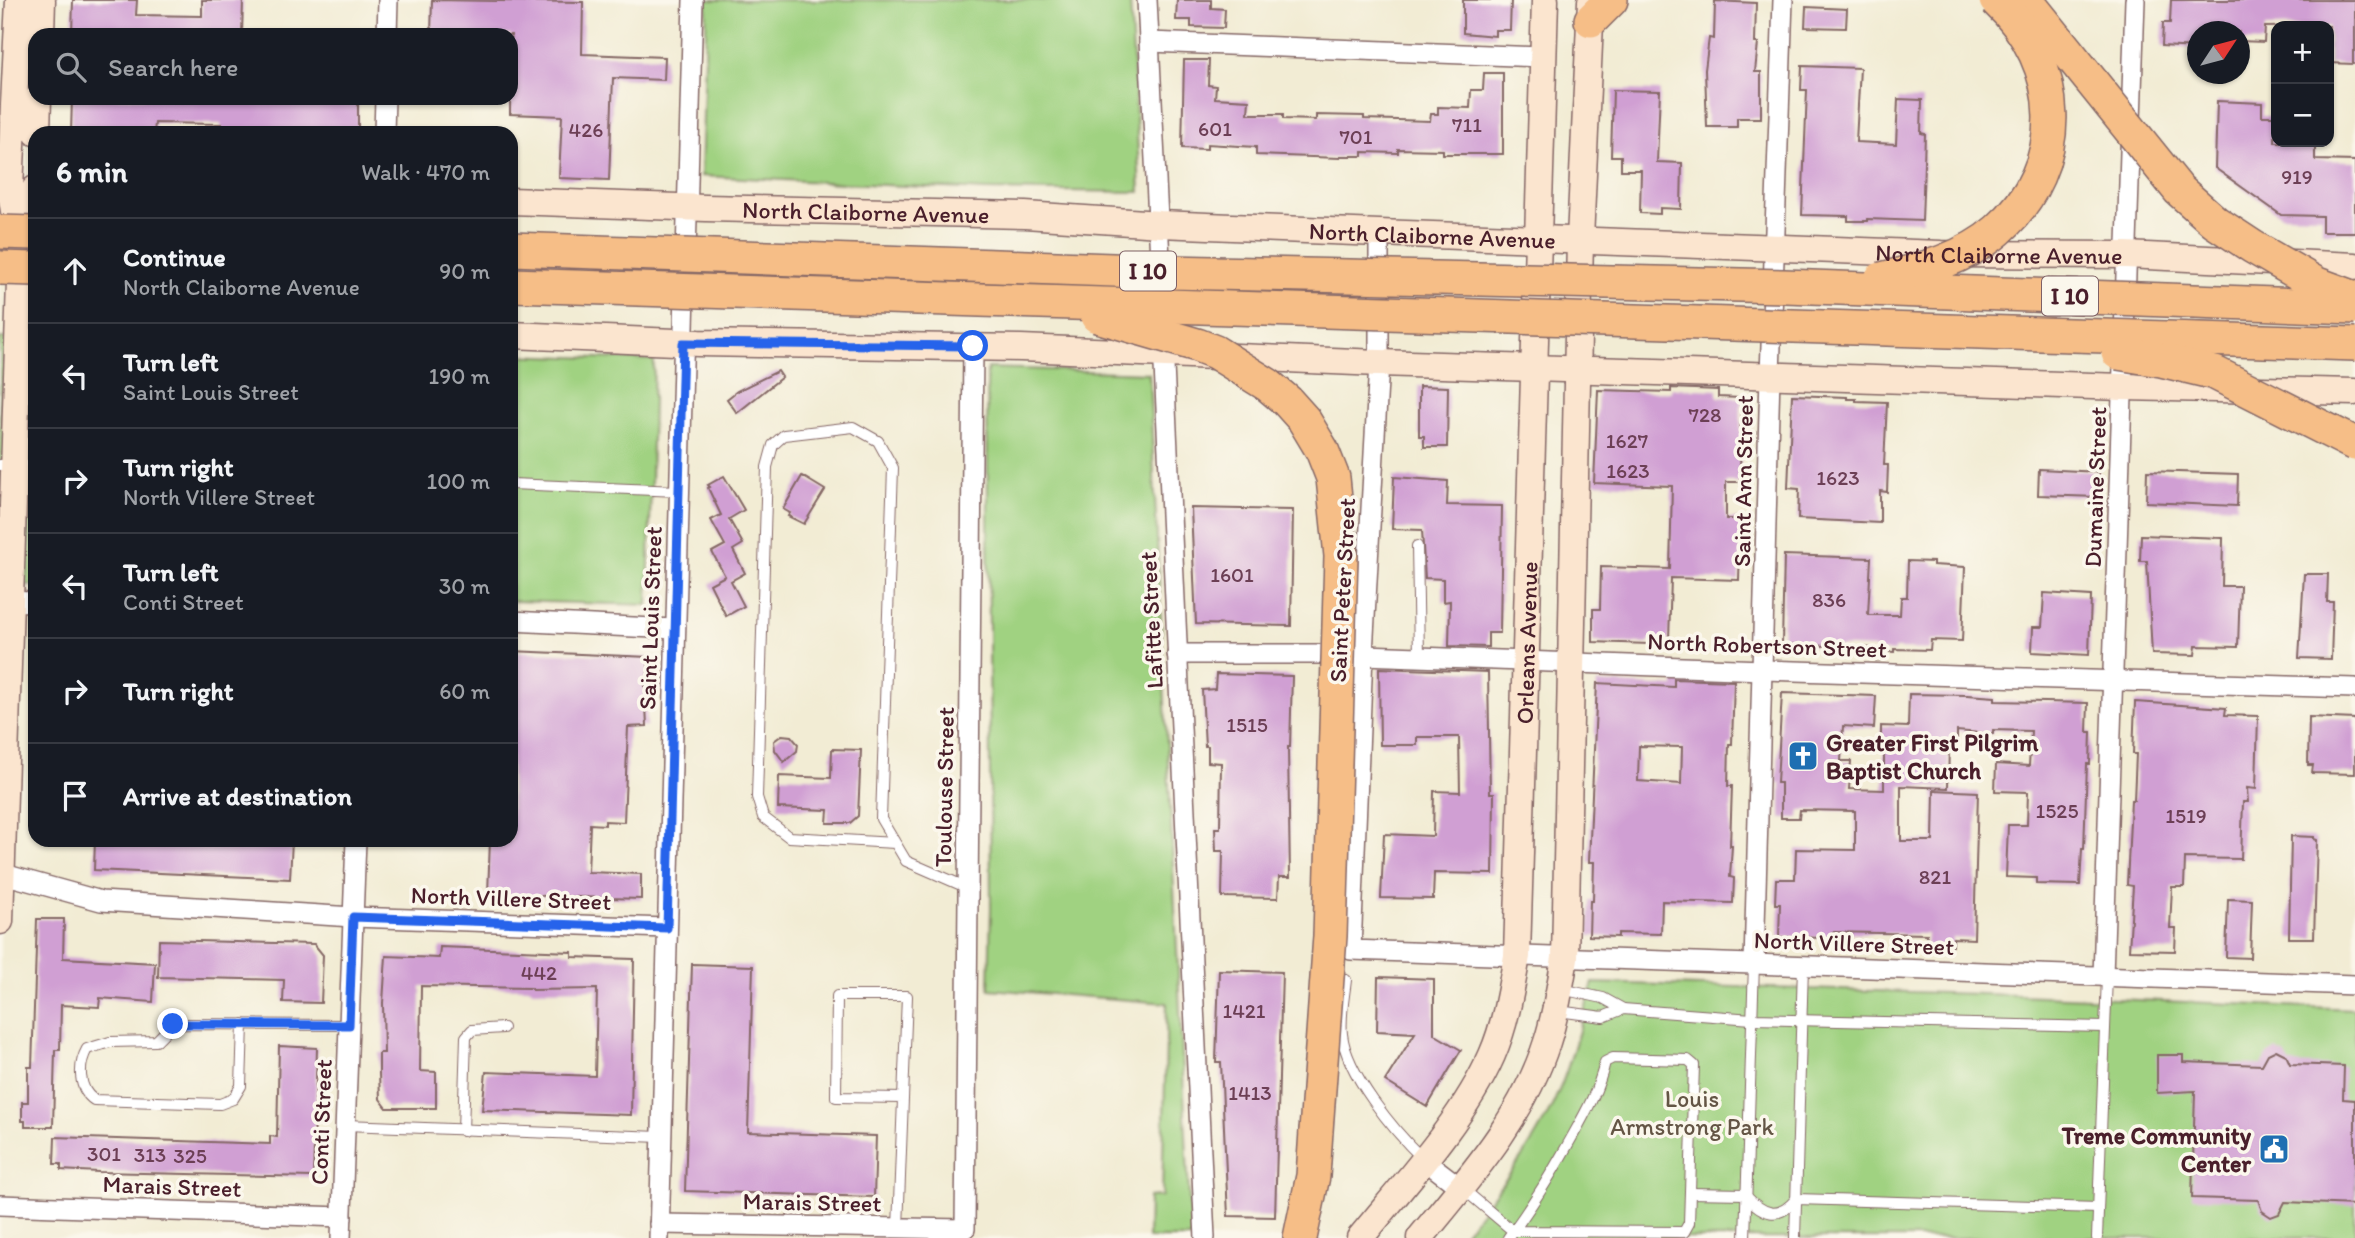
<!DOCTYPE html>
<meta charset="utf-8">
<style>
body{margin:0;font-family:Itim,sans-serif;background:#242831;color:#f1f3f6}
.controls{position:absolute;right:21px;top:21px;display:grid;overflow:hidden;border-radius:14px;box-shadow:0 2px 5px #0004}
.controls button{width:63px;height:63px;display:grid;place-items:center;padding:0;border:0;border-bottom:2px solid #363941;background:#171b24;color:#f1f3f6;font:35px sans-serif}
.compass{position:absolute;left:2187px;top:21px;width:63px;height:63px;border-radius:50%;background:#171b24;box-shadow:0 2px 5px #0004;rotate:54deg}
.stop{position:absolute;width:21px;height:21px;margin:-16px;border:5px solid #2563eb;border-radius:50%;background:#fff}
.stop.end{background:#2563eb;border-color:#fff;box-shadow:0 2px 7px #0008}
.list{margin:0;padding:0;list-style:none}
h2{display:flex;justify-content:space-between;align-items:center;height:91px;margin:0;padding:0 28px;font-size:30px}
h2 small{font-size:23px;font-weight:400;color:#9ea1a6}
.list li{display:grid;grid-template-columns:46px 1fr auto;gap:21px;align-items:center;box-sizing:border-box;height:105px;padding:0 28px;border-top:2px solid #363941}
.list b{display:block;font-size:26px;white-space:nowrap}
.list p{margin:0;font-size:23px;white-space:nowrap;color:#9ea1a6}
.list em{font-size:23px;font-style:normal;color:#9ea1a6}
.icon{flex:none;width:38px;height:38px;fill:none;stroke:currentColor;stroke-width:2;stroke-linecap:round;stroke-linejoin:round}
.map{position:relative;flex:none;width:2355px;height:1238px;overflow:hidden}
.search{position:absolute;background:#171b24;box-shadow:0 2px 5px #0004;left:28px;top:28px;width:490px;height:77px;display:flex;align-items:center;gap:18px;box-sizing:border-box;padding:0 24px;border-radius:21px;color:#9ea1a6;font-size:26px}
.panel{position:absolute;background:#171b24;box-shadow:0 2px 5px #0004;left:28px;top:126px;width:490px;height:721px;border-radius:21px}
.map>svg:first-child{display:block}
.green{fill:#a0d281;stroke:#757856;stroke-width:2}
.building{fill:#d09fd3;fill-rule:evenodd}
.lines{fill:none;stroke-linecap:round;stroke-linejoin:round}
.lane-casing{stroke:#856766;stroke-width:12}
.street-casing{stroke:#856766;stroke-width:22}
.secondary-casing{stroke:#856766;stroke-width:29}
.highway-casing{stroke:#856766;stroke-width:36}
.lane{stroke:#fff;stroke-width:10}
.street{stroke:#fff;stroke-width:19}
.secondary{stroke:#fbe5cf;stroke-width:26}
.highway{stroke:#f6be87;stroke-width:33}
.highway-bridge-casing{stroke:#856766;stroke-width:36;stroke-linecap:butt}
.highway-bridge{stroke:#f6be87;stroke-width:33}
.route{stroke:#2563eb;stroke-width:9}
.labels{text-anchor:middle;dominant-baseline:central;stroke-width:7;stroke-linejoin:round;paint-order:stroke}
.number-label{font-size:21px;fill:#6c3f55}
.shield{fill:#fbf7ec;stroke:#7f6065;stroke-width:2}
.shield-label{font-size:23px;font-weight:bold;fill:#4a1f2b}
.street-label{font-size:24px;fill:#4a1f2b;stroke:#fbf7ec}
.poi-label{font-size:24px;font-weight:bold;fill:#4a1f2b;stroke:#fbf7ec;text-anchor:start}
.park-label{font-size:24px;fill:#645545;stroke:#fbf7ec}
</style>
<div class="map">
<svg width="2355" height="1238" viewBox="0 0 2355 1238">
<rect width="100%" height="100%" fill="#fbf7ec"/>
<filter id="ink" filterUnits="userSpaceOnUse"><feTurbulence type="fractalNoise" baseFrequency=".0143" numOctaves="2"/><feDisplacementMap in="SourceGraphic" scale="14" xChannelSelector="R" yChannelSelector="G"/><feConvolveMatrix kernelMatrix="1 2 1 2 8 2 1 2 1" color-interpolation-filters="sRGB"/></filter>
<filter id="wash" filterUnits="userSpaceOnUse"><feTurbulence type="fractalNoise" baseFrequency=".00686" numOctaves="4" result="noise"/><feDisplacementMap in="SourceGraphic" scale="28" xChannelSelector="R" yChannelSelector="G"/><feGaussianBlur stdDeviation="1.57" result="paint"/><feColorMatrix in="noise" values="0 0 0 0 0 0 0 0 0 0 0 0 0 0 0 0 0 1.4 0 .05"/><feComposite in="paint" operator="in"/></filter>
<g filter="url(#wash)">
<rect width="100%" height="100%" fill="#f2ecd4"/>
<g class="green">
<polygon points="707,0 1130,0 1140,192 986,190 701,176"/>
<polygon points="0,338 35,339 35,585 0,584"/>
<polygon points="511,355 654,360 648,605 511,601"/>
<polygon points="987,368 1149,373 1191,1238 1148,1238 1149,1197 1162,1196 1167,1003 989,989 991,908"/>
<path d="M1593 983 2017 995 2355 1009V1238H1460C1498 1190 1538 1143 1561 1086 1574 1053 1582 1017 1593 983Z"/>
</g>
<g id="blocks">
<g class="building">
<polygon points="73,0 137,0 136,15 202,16 202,0 243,0 242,35 72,35"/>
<polygon points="432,0 583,2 582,54 665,57 664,80 613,78 609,180 559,178 562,116 510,114 511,35 431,35"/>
<polygon points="1177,0 1211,0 1211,8 1225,9 1224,28 1191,27 1191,20 1176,20"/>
<polygon points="1463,0 1511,0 1510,30 1495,30 1495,36 1463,33"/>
<polygon points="2171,0 2355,0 2355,51 2353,51 2353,64 2329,63 2329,26 2265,27 2264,42 2239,41 2239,32 2197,32 2197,48 2162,46 2163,23 2170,23"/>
<polygon points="1715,1 1756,3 1755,43 1758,43 1755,72 1761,72 1761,118 1737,118 1737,127 1707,127 1705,70 1709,38 1714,39"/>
<polygon points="1806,7 1847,9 1846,28 1805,27"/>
<polygon points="1184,60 1209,60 1208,85 1216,86 1215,98 1249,100 1248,114 1283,114 1283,119 1316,120 1316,115 1364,116 1364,119 1430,121 1431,114 1438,114 1438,107 1470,108 1471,90 1483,90 1484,73 1503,73 1503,154 1443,154 1443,150 1398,149 1398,153 1363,152 1363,156 1340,156 1340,158 1256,155 1256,147 1207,144 1207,149 1182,148"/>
<polygon points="1802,66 1860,68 1856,142 1896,144 1898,99 1922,100 1921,133 1925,134 1922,221 1868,219 1868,221 1848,221 1848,216 1802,215 1807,90 1801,90"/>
<polygon points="1613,90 1660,91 1657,162 1682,163 1681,209 1660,208 1660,214 1640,213 1641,170 1621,170 1621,156 1611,156"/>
<polygon points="72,98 358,98 358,133 221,133 221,124 155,123 154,133 71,133"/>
<polygon points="2217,101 2262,103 2262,116 2276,116 2275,142 2315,142 2315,160 2355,161 2355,232 2322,232 2322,216 2281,215 2215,168"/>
<polygon points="778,371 782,377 737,413 727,399 737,391"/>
<polygon points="1419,386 1448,387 1447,447 1424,447 1424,436 1419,436"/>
<polygon points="1671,388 1718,390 1718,397 1741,398 1740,482 1726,482 1726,519 1741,519 1739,580 1671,578 1669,640 1649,640 1649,644 1593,642 1593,609 1600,609 1601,567 1670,569 1672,486 1594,483 1598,390 1671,392"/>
<polygon points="1792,395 1847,397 1847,399 1856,399 1856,401 1887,402 1884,465 1888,465 1887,492 1880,491 1880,523 1798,519 1799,489 1788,488"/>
<polygon points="2039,469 2099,472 2098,497 2038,495"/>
<polygon points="2147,471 2238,474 2237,506 2146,502"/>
<polygon points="724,476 744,510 729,519 743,544 733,550 745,573 731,581 744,606 726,616 710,584 725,576 712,552 725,545 711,520 721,515 708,488 710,487 708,485"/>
<polygon points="802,476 825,490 804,524 788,516 790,513 783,509"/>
<polygon points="1394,477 1448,481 1447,505 1502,506 1500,633 1488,633 1488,647 1449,646 1450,601 1443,602 1443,579 1425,578 1422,530 1392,529"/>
<polygon points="1191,508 1293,510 1291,626 1196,624"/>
<polygon points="2141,535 2223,538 2222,586 2240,586 2238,647 2196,646 2195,655 2152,654 2147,561 2140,561"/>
<polygon points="1784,555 1871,558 1868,615 1900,615 1901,597 1907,597 1908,561 1933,562 1933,565 1965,567 1962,641 1931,640 1930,650 1894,649 1894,652 1874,651 1874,648 1782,644"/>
<polygon points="2304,574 2328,574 2327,602 2333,602 2331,659 2299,658"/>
<polygon points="2044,593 2091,596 2089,655 2032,652 2033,627 2042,627"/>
<polygon points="511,651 649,657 647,684 645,684 647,726 628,727 624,822 605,821 605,825 590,824 588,872 641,874 641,899 488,894 490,840 511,840"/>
<polygon points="1379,668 1488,672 1490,793 1494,793 1493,874 1434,873 1433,899 1381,898 1384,834 1433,836 1434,791 1460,792 1459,737 1417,737 1417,745 1380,745"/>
<polygon points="1216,674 1292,676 1290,747 1288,747 1290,877 1279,877 1278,898 1222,897 1223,851 1216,851 1215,828 1220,828 1221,763 1208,762 1208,746 1205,746 1202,690 1215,689"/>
<path d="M1674 679 1734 681 1732 744H1729L1728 786H1732L1730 846H1732L1730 877 1734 878 1733 903 1662 901 1661 934 1618 933V937L1589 936 1590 901H1593L1594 862H1589L1597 683 1674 687ZM1639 746 1682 747 1681 784 1638 781Z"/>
<polygon points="1782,693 1876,696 1874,728 1843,726 1841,761 1851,761 1849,789 1884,790 1884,751 1881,751 1881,726 1908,727 1909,694 1967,695 1995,697 1995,701 2088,703 2087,732 2091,732 2090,764 2087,764 2084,849 2082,849 2080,885 2036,884 2036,878 2006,877 2008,825 2027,825 2028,792 1995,791 1996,764 2029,766 2031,731 1993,730 1993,734 1957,731 1957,744 1949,744 1948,788 1901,786 1901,841 1933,841 1934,790 1978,792 1974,939 1953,938 1953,946 1926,945 1927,934 1832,932 1831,938 1779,937 1780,904 1775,904 1776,879 1795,879 1796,849 1855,850 1855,811 1800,810 1799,818 1781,818 1781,783 1777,783"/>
<polygon points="2135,702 2226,708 2225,715 2258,716 2256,789 2247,788 2248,802 2243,802 2241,859 2185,858 2184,887 2172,887 2170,928 2176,928 2175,951 2129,950 2133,886 2127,885 2131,800 2134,800 2136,754 2133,754"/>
<polygon points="2309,717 2355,719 2355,774 2312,773 2313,765 2308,765"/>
<polygon points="782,735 791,736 798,744 797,751 784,762 775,750 774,741"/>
<polygon points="832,749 861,750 858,816 850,823 827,823 828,810 778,808 779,776 831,778"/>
<polygon points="2291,836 2314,837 2314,839 2317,840 2314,938 2289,938"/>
<polygon points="95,840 292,840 290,879 94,870"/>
<polygon points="2228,899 2252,900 2250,958 2226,957"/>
<polygon points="37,919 64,919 63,958 155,963 153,1002 100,998 99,1007 61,1005 60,1050 55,1050 53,1127 25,1127 25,1121 22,1121 22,1102 28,1102 28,1067 32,1067"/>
<polygon points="159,940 314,944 323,955 321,1003 283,1002 284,980 158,977"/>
<polygon points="440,947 572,952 572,957 634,959 631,1115 482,1110 486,1072 595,1076 597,989 532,990 531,988 421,986 420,1071 436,1072 436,1108 387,1108 380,1099 379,1073 379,1053 384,1053 383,1003 386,956 439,958"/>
<polygon points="692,964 753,966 748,1132 876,1136 874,1197 685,1191"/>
<polygon points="1219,970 1282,972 1275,1217 1228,1216 1221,1062 1216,1062"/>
<polygon points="1378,977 1434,979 1434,1034 1461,1050 1427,1107 1385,1081 1415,1033 1377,1031"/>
<polygon points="279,1046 317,1048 313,1177 99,1172 61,1170 61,1164 54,1164 55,1137 270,1144 270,1136 277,1137"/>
<polygon points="2276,1050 2286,1055 2290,1064 2344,1066 2343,1099 2355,1100 2355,1205 2285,1202 2279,1214 2271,1217 2262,1211 2258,1200 2192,1198 2195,1091 2157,1093 2157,1055 2183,1055 2183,1062 2262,1065 2268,1054"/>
</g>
</g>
</g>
<g filter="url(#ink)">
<use href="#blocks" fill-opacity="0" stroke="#856766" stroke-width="2"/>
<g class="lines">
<g class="lane-casing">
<g id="lane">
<polyline points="0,465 35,466"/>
<polyline points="511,484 678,491"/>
<polyline points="1417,546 1419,656"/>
<polyline points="895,843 789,837 763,817 757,797 767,467 773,445 784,435 853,427 878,441 893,468 881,819 906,861 968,888"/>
<path d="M1346 980C1344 998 1340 1016 1342 1034 1346 1073 1394 1131 1423 1159"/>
<polyline points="1561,989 1603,998 1623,1009"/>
<polyline points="1558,1011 1603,1017 1623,1009 1752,1019 2105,1027"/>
<path d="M243 1024 241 1086 233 1099 220 1104 94 1100C78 1089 78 1065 87 1049L110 1042 156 1041 173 1024 349 1025"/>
<polyline points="345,1125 661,1137"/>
<polyline points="463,1131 466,1037 472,1030 503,1028"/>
<path d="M1462 1188 1513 1231 1684 1232 1689 1223 1694 1065 1688 1060 1613 1058 1605 1062C1598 1093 1582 1119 1567 1146 1549 1178 1530 1209 1508 1238"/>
<polyline points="1690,1193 1746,1194"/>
<path d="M1746 1196C1763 1214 1778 1221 1796 1199L2098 1208"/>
<polyline points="898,1228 907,996 837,996 836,1097 903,1098"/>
<polyline points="1745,1238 1754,964"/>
<polyline points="1795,1238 1803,966"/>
<polyline points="2097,1238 2107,976"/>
</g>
</g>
<g class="street-casing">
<g id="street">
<polyline points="1147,0 1161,279"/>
<polyline points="387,35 388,0"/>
<polyline points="1149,42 1542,57"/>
<polyline points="384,133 385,98"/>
<polyline points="1379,233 1379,363 1363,654 1351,950 2355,985"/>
<polyline points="1163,344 1205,1238"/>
<polyline points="0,601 35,602"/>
<polyline points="511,621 674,629"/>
<polyline points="1177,654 1338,654 1763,670 2355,688"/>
<polyline points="0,873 101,901 353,917 666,928"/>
<polyline points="1754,964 1770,375 1783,0"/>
<polyline points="2103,976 2135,0"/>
<polyline points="1423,1159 1461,1188"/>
<polyline points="0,1205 342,1217"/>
<polyline points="659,1224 965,1229 973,346"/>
<polyline points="341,1238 356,840"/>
<polyline points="659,1238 693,0"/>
</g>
</g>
<g class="secondary-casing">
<g id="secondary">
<polyline points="41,35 42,0"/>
<polyline points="37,133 38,98"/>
<path id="s1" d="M511 201 706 208 1025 215 1160 224 1379 233 1941 254 2126 255 2355 266"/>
<polyline points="19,239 10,188 19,0"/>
<polyline points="511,335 699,343 1021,348 1379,363 2123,387 2355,392"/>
<polyline points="0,921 21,249 35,189"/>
<path id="s2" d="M1360 1238C1405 1183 1464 1119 1492 1055 1506 1023 1511 989 1517 956L1545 0"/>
<path d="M1420 1238C1469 1178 1523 1118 1547 1042 1556 1015 1560 985 1565 958L1580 239 1591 1"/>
</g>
</g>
<g class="highway-casing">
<g id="highway">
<polyline points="1591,20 1611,0"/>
<polyline points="1300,1238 1313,1176 1316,1131"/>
</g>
</g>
<use href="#lane" class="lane"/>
<use href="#street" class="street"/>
<use href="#secondary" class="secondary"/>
<use href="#highway" class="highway"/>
<g class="highway-bridge-casing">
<g id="highway-bridge">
<polyline points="2026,0 2179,190 2215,222 2253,247 2317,284 2355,298"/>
<polyline points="0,232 35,233"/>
<polyline points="511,249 1170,272 1785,286 2355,307"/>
<polyline points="0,268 35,269"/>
<path d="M1881 279C1922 270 1965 259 1998 230 2070 166 2065 64 1996 0"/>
<polyline points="511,285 2355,344"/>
<polyline points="1097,316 1197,345 1215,352 1268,385 1287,401 1304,420 1322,450 1333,478 1341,556 1330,936 1316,1131"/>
<polyline points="2118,353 2161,360 2215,373 2355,444"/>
</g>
</g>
<use href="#highway-bridge" class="highway-bridge"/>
</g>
</g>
<g class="lines" filter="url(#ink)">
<polyline class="route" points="173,1024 349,1025 353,917 667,928 683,343 973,346"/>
</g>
<defs>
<g id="church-square" transform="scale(1.575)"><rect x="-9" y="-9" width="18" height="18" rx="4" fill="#1f6fb2" stroke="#fbf7ec"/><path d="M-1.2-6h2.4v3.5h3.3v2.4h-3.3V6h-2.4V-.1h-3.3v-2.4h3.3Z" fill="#fff"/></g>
<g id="civic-square" transform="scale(1.575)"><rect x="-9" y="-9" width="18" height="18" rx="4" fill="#1f6fb2" stroke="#fbf7ec"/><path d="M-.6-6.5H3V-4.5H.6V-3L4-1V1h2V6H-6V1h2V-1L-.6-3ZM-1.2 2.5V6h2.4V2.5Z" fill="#fff"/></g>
</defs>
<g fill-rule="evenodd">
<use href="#church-square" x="1803" y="756"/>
<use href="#civic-square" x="2274" y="1149"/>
</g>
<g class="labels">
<g class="number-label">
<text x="1467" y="124">711</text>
<text x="1215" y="128">601</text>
<text x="586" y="129">426</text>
<text x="1356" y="136">701</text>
<text x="2297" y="176">919</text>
<text x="1705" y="414">728</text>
<text x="1627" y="440">1627</text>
<text x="1628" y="470">1623</text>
<text x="1838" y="477">1623</text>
<text x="1232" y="574">1601</text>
<text x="1829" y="599">836</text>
<text x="1247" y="724">1515</text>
<text x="2057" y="810">1525</text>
<text x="2186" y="815">1519</text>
<text x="1935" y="876">821</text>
<text x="539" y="972">442</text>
<text x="1244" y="1010">1421</text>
<text x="1250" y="1092">1413</text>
<text x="104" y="1153">301</text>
<text x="150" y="1154">313</text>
<text x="190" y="1155">325</text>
</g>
<g class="shield">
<rect x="1120" y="251.5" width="56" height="39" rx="5"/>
<rect x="2042" y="276.5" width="56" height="39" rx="5"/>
</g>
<g class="shield-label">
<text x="1148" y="271">I 10</text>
<text x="2070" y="296">I 10</text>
</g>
<g class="street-label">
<text stroke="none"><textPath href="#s1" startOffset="355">North Claiborne Avenue</textPath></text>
<text stroke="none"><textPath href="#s1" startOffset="922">North Claiborne Avenue</textPath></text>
<text stroke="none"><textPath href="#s1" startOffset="1489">North Claiborne Avenue</textPath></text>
<text transform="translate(1743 481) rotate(-89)">Saint Ann Street</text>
<text transform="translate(2095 487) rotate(-88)">Dumaine Street</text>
<text transform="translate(1342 590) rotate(-87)">Saint Peter Street</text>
<text transform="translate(650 618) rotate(-88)">Saint Louis Street</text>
<text transform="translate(1151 620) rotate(-93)">Lafitte Street</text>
<text stroke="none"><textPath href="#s2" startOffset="642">Orleans Avenue</textPath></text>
<text transform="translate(1767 645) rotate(2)">North Robertson Street</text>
<text transform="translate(944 787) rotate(-89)">Toulouse Street</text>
<text transform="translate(511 898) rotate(2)">North Villere Street</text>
<text transform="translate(1854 943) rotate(2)">North Villere Street</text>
<text transform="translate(321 1122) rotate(-88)">Conti Street</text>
<text transform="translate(172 1186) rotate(2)">Marais Street</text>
<text transform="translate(812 1202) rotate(1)">Marais Street</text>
</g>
<g class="poi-label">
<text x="1826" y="742">Greater First Pilgrim<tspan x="1826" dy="28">Baptist Church</tspan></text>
<text x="2251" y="1135" text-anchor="end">Treme Community<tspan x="2251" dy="28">Center</tspan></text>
</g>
<g class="park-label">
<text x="1692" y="1098">Louis<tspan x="1692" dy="28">Armstrong Park</tspan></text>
</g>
</g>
</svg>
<div class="controls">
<button>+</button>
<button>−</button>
</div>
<svg class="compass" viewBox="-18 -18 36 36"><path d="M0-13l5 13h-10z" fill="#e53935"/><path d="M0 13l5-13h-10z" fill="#9ea1a6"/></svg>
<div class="stop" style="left:973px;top:346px"></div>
<div class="stop end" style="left:173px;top:1024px"></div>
<div class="search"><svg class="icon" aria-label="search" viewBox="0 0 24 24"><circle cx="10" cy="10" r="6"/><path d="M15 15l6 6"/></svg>Search here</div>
<section class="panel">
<h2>6 min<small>Walk · 470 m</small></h2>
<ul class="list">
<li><svg class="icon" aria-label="ahead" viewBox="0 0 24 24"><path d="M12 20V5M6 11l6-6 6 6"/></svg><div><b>Continue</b><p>North Claiborne Avenue</p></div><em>90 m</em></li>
<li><svg class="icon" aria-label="left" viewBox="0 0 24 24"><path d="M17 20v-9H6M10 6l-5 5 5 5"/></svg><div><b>Turn left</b><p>Saint Louis Street</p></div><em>190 m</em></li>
<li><svg class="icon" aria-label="right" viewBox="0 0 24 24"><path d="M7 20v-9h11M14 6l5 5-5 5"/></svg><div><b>Turn right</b><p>North Villere Street</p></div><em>100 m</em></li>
<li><svg class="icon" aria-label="left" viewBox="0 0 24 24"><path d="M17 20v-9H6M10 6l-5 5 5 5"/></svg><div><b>Turn left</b><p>Conti Street</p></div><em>30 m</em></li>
<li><svg class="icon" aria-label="right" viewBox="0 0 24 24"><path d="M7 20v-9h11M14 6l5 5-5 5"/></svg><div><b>Turn right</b></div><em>60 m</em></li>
<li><svg class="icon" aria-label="arrive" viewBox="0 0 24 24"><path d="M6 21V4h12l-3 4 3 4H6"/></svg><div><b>Arrive at destination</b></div></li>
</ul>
</section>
</div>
